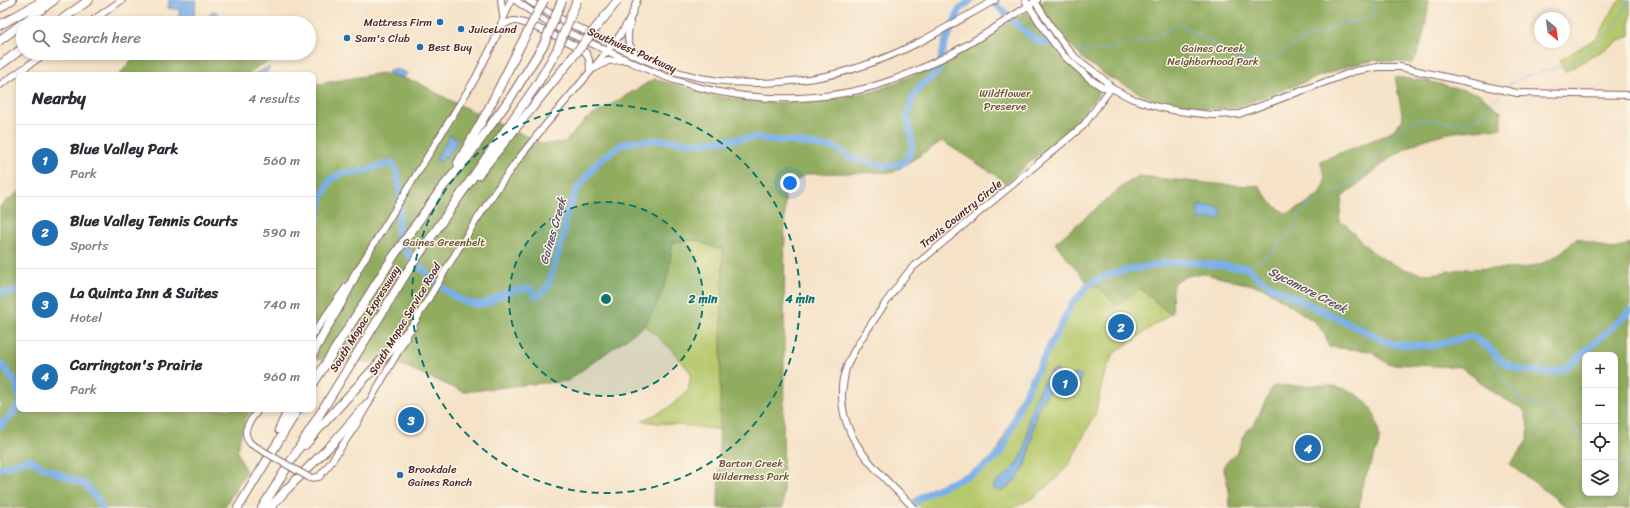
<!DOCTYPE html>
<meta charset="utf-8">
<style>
body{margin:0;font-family:Sriracha,sans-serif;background:#f2f2f3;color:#2b2b33}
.controls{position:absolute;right:12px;bottom:12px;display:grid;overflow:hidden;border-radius:8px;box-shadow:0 2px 6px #0003}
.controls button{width:36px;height:36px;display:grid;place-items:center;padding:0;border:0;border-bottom:1px solid #e1e1e2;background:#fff;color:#2b2b33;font:20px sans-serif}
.compass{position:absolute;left:1534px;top:12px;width:36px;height:36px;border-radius:50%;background:#fff;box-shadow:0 2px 6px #0003;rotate:151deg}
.you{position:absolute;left:790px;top:183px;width:14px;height:14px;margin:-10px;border:3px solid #fff;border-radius:50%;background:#1a73e8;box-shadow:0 0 0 6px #1a73e833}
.badge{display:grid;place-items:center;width:26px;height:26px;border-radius:50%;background:#1f6fb2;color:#fff;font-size:13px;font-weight:700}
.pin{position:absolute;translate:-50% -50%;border:2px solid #fff;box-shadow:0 1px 4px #0006}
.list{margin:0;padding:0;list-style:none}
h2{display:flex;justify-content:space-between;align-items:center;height:52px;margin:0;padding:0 16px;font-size:17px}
h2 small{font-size:13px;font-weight:400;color:#7c7c81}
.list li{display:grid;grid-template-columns:26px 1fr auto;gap:12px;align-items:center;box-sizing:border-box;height:72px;padding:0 16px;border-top:1px solid #e1e1e2}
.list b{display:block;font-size:15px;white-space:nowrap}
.list p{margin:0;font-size:13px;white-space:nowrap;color:#7c7c81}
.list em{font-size:13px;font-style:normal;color:#7c7c81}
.icon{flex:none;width:22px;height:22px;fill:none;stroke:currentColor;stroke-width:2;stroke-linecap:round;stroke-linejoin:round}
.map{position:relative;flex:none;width:1630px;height:508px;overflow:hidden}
.search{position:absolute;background:#fff;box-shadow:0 2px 6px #0003;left:16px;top:16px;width:300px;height:44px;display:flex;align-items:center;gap:10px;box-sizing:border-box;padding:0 14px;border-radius:22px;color:#7c7c81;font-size:15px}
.panel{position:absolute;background:#fff;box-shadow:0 2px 6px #0003;left:16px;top:72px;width:300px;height:340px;border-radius:8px}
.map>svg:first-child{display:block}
.green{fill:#b5c86b;stroke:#80744b}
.forest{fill:#90ac5f;stroke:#6d6645;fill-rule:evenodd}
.water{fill:#7aafe8;stroke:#62678a}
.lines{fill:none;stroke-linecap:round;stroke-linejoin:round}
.stream{stroke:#7aafe8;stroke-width:1}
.river{stroke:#7aafe8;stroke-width:7}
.secondary-casing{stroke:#866362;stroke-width:8}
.highway-casing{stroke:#866362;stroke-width:10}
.secondary{stroke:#fff;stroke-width:6}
.highway{stroke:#fff;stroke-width:8}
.secondary-bridge-casing{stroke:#866362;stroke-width:8;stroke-linecap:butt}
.highway-bridge-casing{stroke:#866362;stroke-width:10;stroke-linecap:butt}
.secondary-bridge{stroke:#fff;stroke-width:6}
.highway-bridge{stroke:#fff;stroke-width:8}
.ring{fill:none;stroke:#0f766e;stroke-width:2;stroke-dasharray:7 5}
.poi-dot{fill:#1f6fb2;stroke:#fcf5e5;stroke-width:1.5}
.labels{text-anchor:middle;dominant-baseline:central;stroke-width:3;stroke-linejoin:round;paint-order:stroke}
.poi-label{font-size:11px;fill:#4a1f2b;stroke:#fcf5e5;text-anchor:start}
.park-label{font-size:11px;fill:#6a523e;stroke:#fcf5e5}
.street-label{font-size:11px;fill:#4a1f2b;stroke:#fcf5e5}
.water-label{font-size:12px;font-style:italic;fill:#5b516d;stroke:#fcf5e5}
.centre{fill:#0f766e;stroke:#fcf5e5;stroke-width:2}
.ring-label{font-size:12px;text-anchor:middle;font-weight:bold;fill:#0f766e;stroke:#fcf5e5;stroke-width:3;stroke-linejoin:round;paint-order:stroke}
</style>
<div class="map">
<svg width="1630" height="508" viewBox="0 0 1630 508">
<rect width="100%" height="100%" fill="#fcf5e5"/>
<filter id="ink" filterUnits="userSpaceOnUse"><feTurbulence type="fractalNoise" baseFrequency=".025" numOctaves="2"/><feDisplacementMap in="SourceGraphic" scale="8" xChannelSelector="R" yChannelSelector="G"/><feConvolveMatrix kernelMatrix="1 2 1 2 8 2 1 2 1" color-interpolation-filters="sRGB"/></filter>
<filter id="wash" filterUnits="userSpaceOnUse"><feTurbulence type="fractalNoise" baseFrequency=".012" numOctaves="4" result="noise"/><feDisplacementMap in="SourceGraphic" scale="16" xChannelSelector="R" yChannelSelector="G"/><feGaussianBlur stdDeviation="0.9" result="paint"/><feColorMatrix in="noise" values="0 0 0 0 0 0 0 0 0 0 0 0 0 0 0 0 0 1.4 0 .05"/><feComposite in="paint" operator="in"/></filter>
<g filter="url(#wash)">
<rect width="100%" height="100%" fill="#f5e2c7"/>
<g class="green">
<polygon points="1620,0 1630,0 1630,35 1565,72 1559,61 1598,37 1615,6"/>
<polygon points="785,238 724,430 641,421 667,409 688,391 691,373 671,349 645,325 567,381 522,385 673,242 697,240 718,249"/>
<path d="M1118 268 1170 314 1113 354 1104 375 1095 414 1069 464 1055 480 1033 498 1013 508H921L912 501C937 482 980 475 998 450L1021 398 1067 309 1082 288 1091 278Z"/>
</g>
<g class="forest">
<path d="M1044 0H1429C1428 13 1421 55 1412 63L1375 60 1348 66 1233 108 1211 109 1167 104 1149 98 1107 76 1083 59 1053 25 1040 5Z"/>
<polygon points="1026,12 1030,15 1060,57 1098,89 1098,95 1074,124 1005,184 1000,178 942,141 894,172 807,174 785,188 783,508 718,508 723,248 718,249 697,240 673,242 668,275 659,300 645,325 567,381 522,385 464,392 399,364 313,359 313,85 381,73 417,82 453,102 543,144 565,142 585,120 654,79 715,96 767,103 828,100 875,91 927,70 948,61"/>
<polygon points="137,53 287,53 259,66 247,75 119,75"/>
<path d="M1395 77 1428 81 1480 94 1501 112V128C1481 130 1459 130 1440 135 1402 143 1371 174 1342 197L1339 222 1346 224C1363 247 1386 265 1415 272 1431 277 1448 270 1463 269 1514 266 1537 279 1577 238L1614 250 1630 243V508H1568L1510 464C1528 440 1533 440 1524 410L1496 394 1461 367 1388 364 1371 351 1329 347 1324 333 1315 322 1264 288 1201 273 1184 277 1173 283 1172 313 1170 314 1140 288 1132 293 1117 306 1100 288 1087 282 1055 243 1124 185 1139 176 1215 184 1251 186 1258 185 1272 204 1287 214C1301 206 1325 198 1325 179 1325 173 1321 166 1320 161L1383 136 1393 130 1403 119ZM1585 355H1615V493H1585Z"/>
<polygon points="19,192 19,409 252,409 245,419 237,451 246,472 224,508 0,508 0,206"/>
<path d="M1327 385C1351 388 1372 399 1377 424 1379 431 1380 439 1378 446 1374 461 1365 474 1361 489 1360 495 1360 502 1359 508H1230L1229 490 1223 466 1238 451 1246 431 1255 423 1272 387 1275 386Z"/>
</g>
<g class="water">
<polygon points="169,0 196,0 193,23 177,23 180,10 168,8"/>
<polygon points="212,11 215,11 218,13 220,23 211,23 210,14"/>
<polygon points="270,67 265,75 252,75 264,69"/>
<polygon points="394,70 399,70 407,73 404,78 388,74 389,71"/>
<polygon points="450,135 458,140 446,158 444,157 441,162 436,159"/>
<polygon points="1198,206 1214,206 1221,210 1222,216 1219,219 1199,220 1197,208"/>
<path d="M1057 369C1059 384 1041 398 1037 411 1029 439 1034 467 1008 487 1003 491 1000 492 994 489V484C1008 474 1020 464 1025 447 1028 436 1027 424 1030 413 1034 398 1041 385 1050 372Z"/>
<polygon points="1073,374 1082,375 1078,388 1071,387"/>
</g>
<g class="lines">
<g class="stream">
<polyline points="1078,51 1099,51 1147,40 1164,32 1174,25 1182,26 1193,31 1236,59 1266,61 1288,50 1306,38 1323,34 1328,29 1339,24 1360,21 1374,15 1375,9 1370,0"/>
<polyline points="1507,85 1524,77 1562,66 1579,58 1592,48 1615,27 1630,0"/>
<polyline points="1247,268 1261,260 1274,250 1295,227 1299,215 1308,206 1356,180 1401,128 1418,119 1463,124 1478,118 1500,95"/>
<polyline points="1488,347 1498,371 1519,398 1526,402 1551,411 1565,421 1585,438"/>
<polyline points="1615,460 1630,466"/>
</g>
<g class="river">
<polyline points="991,0 1029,35 1038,42 1048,43"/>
<path d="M313 232 322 197 331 179 344 173 366 171 391 162C406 180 398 219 397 241 415 262 457 313 487 303 492 301 496 297 501 295 509 292 522 288 531 289L535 296 540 294 548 286 564 233 565 218 577 189 598 162 619 146 634 141 661 140 699 143 758 137 767 140 788 141 836 148 850 158 884 166 895 165 903 163 908 157 912 148 911 133 907 117 911 102 919 87 938 72 945 43 960 9 971 0"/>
<polyline points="0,293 19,291"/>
<polyline points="0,363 14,380 19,395"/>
<polyline points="0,426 17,409 19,404"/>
<polyline points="0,468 9,466 29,459 40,466 86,485 98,500 102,508"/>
<path d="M916 502C942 480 983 479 1003 449L1021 402 1072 304 1091 283 1100 278 1126 270 1167 263 1186 262 1247 268 1270 286 1392 344 1431 346 1472 336 1488 347 1501 360 1510 366 1521 370 1551 373 1562 370 1578 358 1630 311"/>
</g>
</g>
</g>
<g filter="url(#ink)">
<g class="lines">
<g class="secondary-casing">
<g id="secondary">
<polyline points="501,0 503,16"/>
<path d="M515 0C527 8 538 17 550 24 566 32 583 39 599 47 624 59 649 71 674 80 747 105 832 105 903 76 952 57 994 29 1037 0"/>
<path d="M528 0C549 14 572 25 595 36 622 50 651 64 681 73 739 90 815 84 871 63 915 48 955 22 995 0"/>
<polyline points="1025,0 1050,38 1063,55 1090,79 1102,87 1111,88 1133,99 1158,107 1178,111 1212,115 1239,114 1355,71 1378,67 1400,67 1517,93 1630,95"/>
<path d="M1034 0C1047 20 1059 41 1076 58 1086 67 1105 77 1111 88"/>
<polyline points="0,9 13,0"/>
<polyline points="89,23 122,0"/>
<path d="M630 23C627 35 626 43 635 53"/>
<path d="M501 27C505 24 510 20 515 21 527 22 578 45 586 53 590 58 590 65 590 71"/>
<polyline points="595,68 608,61 624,60"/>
<polyline points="0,85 46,53"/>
<polyline points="354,276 475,79 494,42 511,0"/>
<path d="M410 330C443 274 476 217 514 165 547 120 586 79 620 35L631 17 637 0"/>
<polyline points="313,334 346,287"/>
<path d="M845 372C851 352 864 335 876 317 887 301 898 284 911 269L1083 126 1111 88"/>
<path d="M842 393 845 372C841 381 842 387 842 396 842 444 883 476 914 508"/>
<path d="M251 444C239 431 251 420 259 409"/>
<polyline points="310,478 319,477 329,465 356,425 406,338"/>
</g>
</g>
<g class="highway-casing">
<g id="highway">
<polyline points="23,23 54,0"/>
<polyline points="57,23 89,0"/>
<polyline points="0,25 44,0"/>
<polyline points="0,40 23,23"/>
<polyline points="0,65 23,48"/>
<polyline points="458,163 487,112 514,58"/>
<polyline points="478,175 572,58"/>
<path d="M313 354C326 326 344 302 356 273"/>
<polyline points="313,384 393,257 441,189 468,157 513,94 544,44"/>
<polyline points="279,430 289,409"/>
<polyline points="305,445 322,425 412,327"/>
<polyline points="238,508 298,409"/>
<polyline points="262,508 409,269 538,83 557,50"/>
<polyline points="270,508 287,489 333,443 367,404"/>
</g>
</g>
<use href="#secondary" class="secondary"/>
<use href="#highway" class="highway"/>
<g class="secondary-bridge-casing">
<polyline id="secondary-bridge" points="251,444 310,478"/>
</g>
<g class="highway-bridge-casing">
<g id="highway-bridge">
<polyline points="544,44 562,0"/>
<polyline points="557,50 577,0"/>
<polyline points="514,58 544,0"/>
<polyline points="572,58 618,0"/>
</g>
</g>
<use href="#secondary-bridge" class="secondary-bridge"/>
<use href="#highway-bridge" class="highway-bridge"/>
</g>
</g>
<circle cx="606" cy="299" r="97" fill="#0f766e" fill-opacity=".12"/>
<g class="ring">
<circle cx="606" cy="299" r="97"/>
<circle cx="606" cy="299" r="194"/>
</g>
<g class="poi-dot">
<circle cx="440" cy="22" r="4"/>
<circle cx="461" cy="29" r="4"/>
<circle cx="347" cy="38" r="4"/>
<circle cx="420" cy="47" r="4"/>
<circle cx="400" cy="475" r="4"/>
</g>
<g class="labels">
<g class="poi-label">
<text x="432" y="22" text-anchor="end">Mattress Firm</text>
<text x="469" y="29">JuiceLand</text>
<text x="355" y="38">Sam's Club</text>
<text x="428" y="47">Best Buy</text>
<text x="408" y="469">Brookdale<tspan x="408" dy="13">Gaines Ranch</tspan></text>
</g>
<g class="park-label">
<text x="1213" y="48">Gaines Creek<tspan x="1213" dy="13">Neighborhood Park</tspan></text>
<text x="1005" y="93">Wildflower<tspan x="1005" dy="13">Preserve</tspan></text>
<text x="444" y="242">Gaines Greenbelt</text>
<text x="751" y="463">Barton Creek<tspan x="751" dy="13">Wilderness Park</tspan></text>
</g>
<g class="street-label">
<text transform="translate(632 50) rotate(24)">Southwest Parkway</text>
<text transform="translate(961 214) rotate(-39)">Travis Country Circle</text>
<text transform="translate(365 319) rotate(-58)">South Mopac Expressway</text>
<text transform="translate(405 319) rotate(-59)">South Mopac Service Road</text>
</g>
<g class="water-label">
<text transform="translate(553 231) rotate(-74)">Gaines Creek</text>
<text transform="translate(1308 290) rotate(27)">Sycamore Creek</text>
</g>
</g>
<circle cx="606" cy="299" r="6" class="centre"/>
<g class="ring-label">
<text x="703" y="303">2 min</text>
<text x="800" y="303">4 min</text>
</g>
</svg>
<div class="controls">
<button>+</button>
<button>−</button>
<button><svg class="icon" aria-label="locate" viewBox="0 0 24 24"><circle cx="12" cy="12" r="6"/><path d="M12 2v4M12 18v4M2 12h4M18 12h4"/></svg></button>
<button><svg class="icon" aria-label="layers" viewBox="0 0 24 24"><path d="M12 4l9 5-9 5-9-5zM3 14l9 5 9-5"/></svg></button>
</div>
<svg class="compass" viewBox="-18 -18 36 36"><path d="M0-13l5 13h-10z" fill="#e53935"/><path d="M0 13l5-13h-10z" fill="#7c7c81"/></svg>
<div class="you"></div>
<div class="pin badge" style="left:1065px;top:383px">1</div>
<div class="pin badge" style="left:1121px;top:327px">2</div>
<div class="pin badge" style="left:411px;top:420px">3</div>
<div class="pin badge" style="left:1308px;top:448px">4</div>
<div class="search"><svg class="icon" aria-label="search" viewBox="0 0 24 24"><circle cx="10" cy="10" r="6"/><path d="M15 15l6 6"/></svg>Search here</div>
<section class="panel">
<h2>Nearby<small>4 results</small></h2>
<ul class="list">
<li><span class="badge">1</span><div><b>Blue Valley Park</b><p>Park</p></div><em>560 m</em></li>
<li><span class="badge">2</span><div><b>Blue Valley Tennis Courts</b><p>Sports</p></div><em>590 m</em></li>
<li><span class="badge">3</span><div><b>La Quinta Inn &amp; Suites</b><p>Hotel</p></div><em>740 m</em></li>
<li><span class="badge">4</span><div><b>Carrington's Prairie</b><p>Park</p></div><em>960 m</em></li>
</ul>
</section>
</div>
